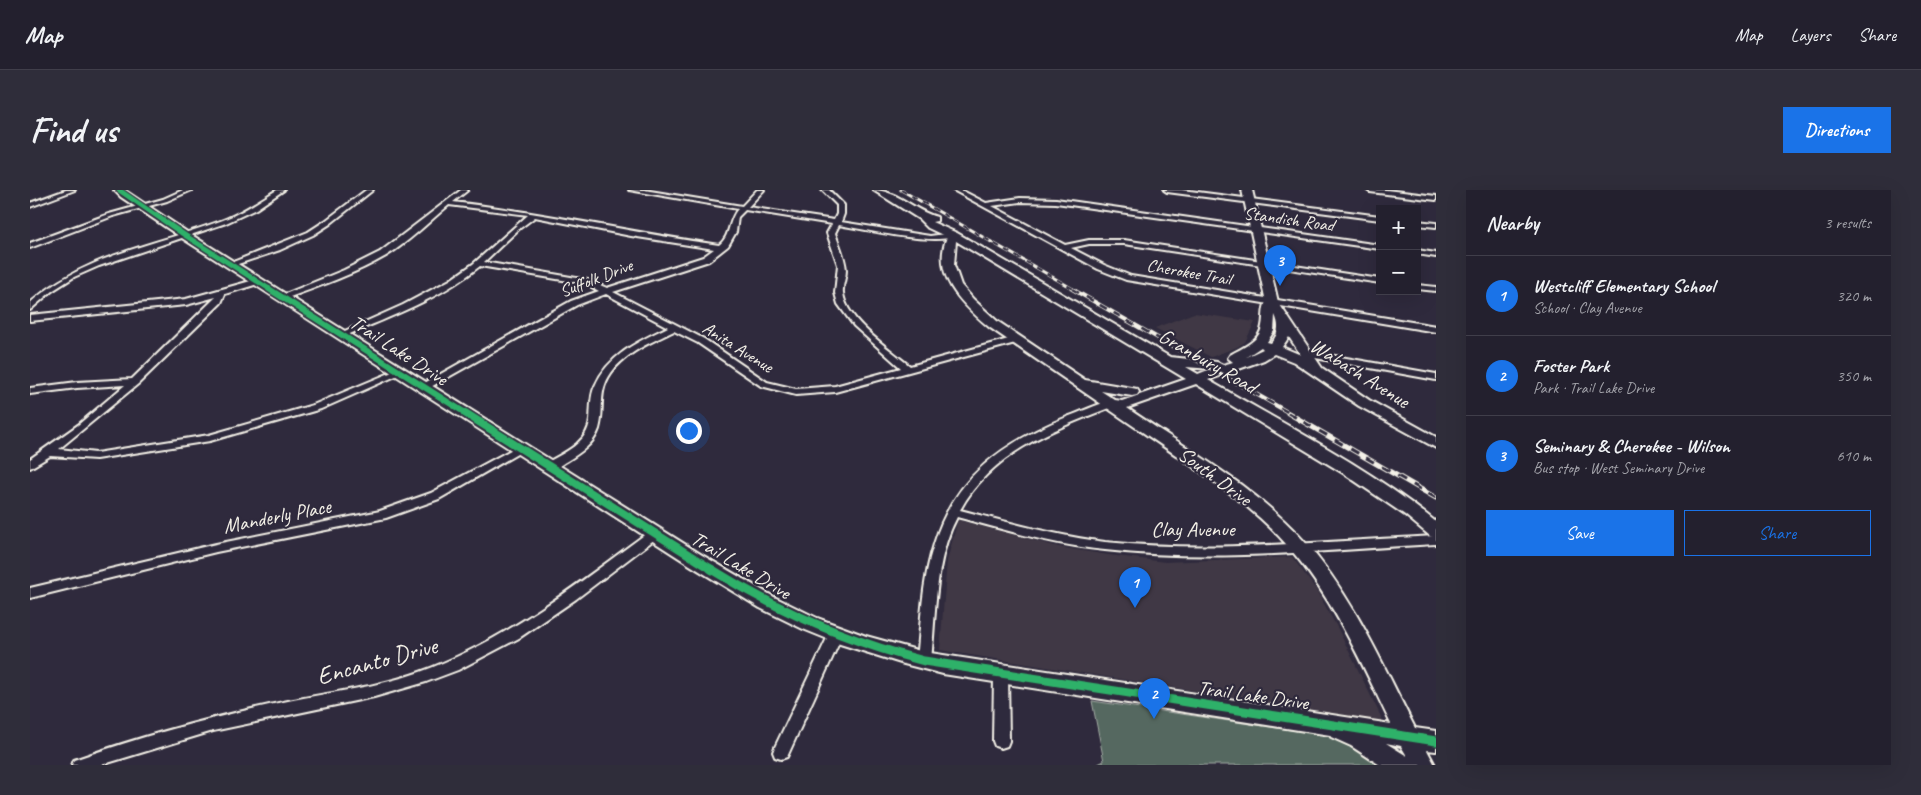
<!DOCTYPE html>
<meta charset="utf-8">
<style>
body{margin:0;font-family:Caveat,sans-serif;background:#2f2d3a;color:#f1f3f6}
.controls{position:absolute;right:15px;top:15px;display:grid;overflow:hidden;border-radius:0px;box-shadow:0 5px 20px #0002}
.controls button{width:45px;height:45px;display:grid;place-items:center;padding:0;border:0;border-bottom:1px solid #403e4a;background:#23202e;color:#f1f3f6;font:25px sans-serif}
.you{position:absolute;left:658px;top:240px;width:18px;height:18px;margin:-12px;border:4px solid #fff;border-radius:50%;background:#1a73e8;box-shadow:0 0 0 8px #1a73e833}
.badge{display:grid;place-items:center;width:32px;height:32px;border-radius:50%;background:#1a73e8;color:#fff;font-size:16px;font-weight:700}
.pin{position:absolute;translate:-50% -41px;filter:drop-shadow(0 1px 2px #0008)}
.pin::after{content:'';position:absolute;top:26px;width:18px;height:15px;background:inherit;clip-path:polygon(0 0,100% 0,50% 100%)}
.list{margin:0;padding:0;list-style:none}
h2{display:flex;justify-content:space-between;align-items:center;height:65px;margin:0;padding:0 20px;font-size:21px}
h2 small{font-size:16px;font-weight:400;color:#a3a3aa}
.list li{display:grid;grid-template-columns:32px 1fr auto;gap:15px;align-items:center;box-sizing:border-box;height:80px;padding:0 20px;border-top:1px solid #403e4a}
.list b{display:block;font-size:19px;white-space:nowrap}
.list p{margin:0;font-size:16px;white-space:nowrap;color:#a3a3aa}
.list em{font-size:16px;font-style:normal;color:#a3a3aa}
.actions{display:flex;gap:10px;padding:15px 20px}
.actions a{flex:1;padding:11px 0;border:1px solid #1a73e8;border-radius:0px;text-align:center;font-size:18px;color:#1a73e8}
.actions .main{background:#1a73e8;color:#fff}
.map{position:relative;flex:none;width:1406px;height:575px;overflow:hidden;border-radius:0px}
header{display:flex;align-items:center;gap:30px;box-sizing:border-box;height:70px;padding:0 25px;background:#23202e;border-bottom:1px solid #403e4a}
header strong{font-size:24px}
nav{display:flex;gap:28px;margin-inline-start:auto;font-size:18px}
.intro{display:flex;align-items:center;justify-content:space-between;box-sizing:border-box;height:120px;padding:0 30px}
h1{margin:0;font-size:35px}
.button{padding:12px 22px;border-radius:0px;background:#1a73e8;color:#fff;font-size:18px;font-weight:700}
main{display:flex;gap:30px;padding:0 30px}
aside{flex:1;background:#23202e;border-radius:0px;box-shadow:0 5px 20px #0002}
.map>svg:first-child{display:block}
.built{fill:#413945}
.green{fill:#556861;stroke:#a4aca4}
.lines{fill:none;stroke-linecap:round;stroke-linejoin:round}
.street-casing{stroke:#f4f1e8;stroke-width:4}
.secondary-casing{stroke:#f4f1e8;stroke-width:4}
.street{fill:#2f2a3d;fill-rule:evenodd}
.secondary{fill:#2f2a3d;fill-rule:evenodd}
.rail-far2-casing{stroke:#f4f1e8;stroke-width:3}
.rail-far1-casing{stroke:#f4f1e8;stroke-width:4}
.rail-casing{stroke:#f4f1e8;stroke-width:5}
.rail-far2{stroke:#2f2a3d;stroke-width:2;stroke-dasharray:6;stroke-linecap:butt}
.rail-far1{stroke:#2f2a3d;stroke-width:2.5;stroke-dasharray:8;stroke-linecap:butt}
.rail{stroke:#2f2a3d;stroke-width:3;stroke-dasharray:9;stroke-linecap:butt}
.cycleway-far3-casing{stroke:#2f2a3d;stroke-width:7}
.cycleway-far2-casing{stroke:#2f2a3d;stroke-width:9}
.cycleway-far1-casing{stroke:#2f2a3d;stroke-width:11}
.cycleway-casing{stroke:#2f2a3d;stroke-width:12}
.cycleway-far3{stroke:#2db169;stroke-width:5}
.cycleway-far2{stroke:#2db169;stroke-width:6}
.cycleway-far1{stroke:#2db169;stroke-width:8}
.cycleway{stroke:#2db169;stroke-width:9}
.labels{text-anchor:middle;dominant-baseline:central;stroke-width:4.5;stroke-linejoin:round;paint-order:stroke}
.far-street-label{font-size:18px;fill:#f4f1e8;stroke:#2f2a3d}
.street-label{font-size:21px;fill:#f4f1e8;stroke:#2f2a3d}
.near-street-label{font-size:25px;fill:#f4f1e8;stroke:#2f2a3d}
</style>
<header>
<strong>Map</strong>
<nav><a>Map</a><a>Layers</a><a>Share</a></nav>
</header>
<div class="intro"><h1>Find us</h1><a class="button">Directions</a></div>
<main>
<div class="map">
<svg width="1406" height="575" viewBox="0 0 1406 575">
<rect width="100%" height="100%" fill="#2f2a3d"/>
<filter id="ink" filterUnits="userSpaceOnUse"><feTurbulence type="fractalNoise" baseFrequency=".02" numOctaves="2"/><feDisplacementMap in="SourceGraphic" scale="10" xChannelSelector="R" yChannelSelector="G"/><feConvolveMatrix kernelMatrix="1 2 1 2 8 2 1 2 1" color-interpolation-filters="sRGB"/></filter>
<g filter="url(#ink)">
<g class="built">
<polygon points="1164,123 1225,132 1215,152 1207,157 1181,167 1125,138"/>
<polygon points="928,330 1029,357 1078,365 1135,372 1262,367 1285,398 1308,439 1353,531 910,460 917,371"/>
</g>
<polygon class="green" points="1062,511 1302,546 1360,575 1066,575 1074,571"/>
<g class="lines">
<g class="street-casing">
<g id="street">
<polygon points="36,0 45,0 0,17 0,13"/>
<polygon points="153,0 162,0 137,11 83,26 0,58 0,53 79,24 133,9"/>
<path d="M247 0H254L226 19 196 33 69 76 44 87 22 101 0 120V113C57 63 125 56 193 30 212 23 229 11 247 0Z"/>
<polygon points="336,0 343,0 300,34 283,45 250,60 202,76 198,74 278,42 295,31"/>
<path d="M431 0H438L423 12C512 22 600 42 689 55 701 46 698 30 708 19L599 0H614L712 16 727 0H734L718 17 804 30 807 24V15L792 0H799L814 15V24L811 32 900 46 923 43 927 45C908 57 833 39 809 35L805 43C809 55 815 67 816 80 816 88 812 95 813 103 816 131 860 159 880 176L986 147 990 150 989 152 805 202 766 205 731 196 668 153 644 141C622 152 596 162 581 183 567 203 575 219 569 239 564 254 550 263 537 271 530 275 524 281 516 279L514 276 516 273C534 263 558 253 560 230 561 218 560 206 565 196 578 165 609 151 638 137L576 104 547 115 397 199H391L389 197 391 195 541 111 569 101 556 94 450 76C411 108 362 126 315 146H309L308 144 373 115 420 90 443 74 498 25 419 15C398 32 379 52 356 66 325 84 290 96 257 108H251L250 106 314 80 350 62ZM715 20 802 34 797 43 808 75 805 103 808 114 824 136 871 178 805 196 766 199 737 192 674 149 583 102 679 71 698 56 706 42 708 27ZM505 27 601 46 684 59 673 67 577 98 558 90 454 72 489 39Z"/>
<polygon points="923,0 931,0 956,13 990,8 1026,9 1350,55 1350,59 1026,13 990,12 962,16 1035,55 1059,50 1094,50 1350,89 1350,93 1094,54 1059,54 1041,58 1074,75 1101,86 1406,136 1406,142 1096,90 1068,79"/>
<polygon points="1134,0 1152,0 1350,26 1350,30 1137,2"/>
<polygon points="1337,0 1356,0 1406,6 1406,10 1340,2"/>
<polygon points="1387,31 1406,33 1406,37 1387,35"/>
<polygon points="1387,60 1406,63 1406,67 1387,64"/>
<polygon points="228,89 232,91 231,93 195,104 191,113 108,194 29,259 66,263 179,245 283,215 367,180 370,179 375,182 291,219 180,251 66,269 20,266 0,278 0,269 48,235 95,195 47,198 0,204 0,198 47,192 102,189 186,107 156,115 0,131 0,125 156,109"/>
<polygon points="1387,95 1406,97 1406,101 1387,99"/>
<polygon points="1277,161 1406,184 1406,190 1274,166 1274,162"/>
<path d="M1080 211 1085 214 1084 216C1025 239 962 261 930 320 978 332 1026 346 1075 352 1185 363 1296 351 1406 346V354C1296 360 1185 373 1075 360 1025 355 975 340 927 327 904 370 906 424 901 471L899 475 894 477 889 475 887 471C891 432 892 391 904 354 924 287 974 252 1037 227 1051 222 1065 215 1080 211Z"/>
<polygon points="490,255 494,256 495,258 494,260 409,309 356,328 186,362 0,408 0,398 186,354 350,321 401,303"/>
<path d="M625 339 629 340 631 343 629 346 546 409 489 448 428 480 396 492 344 507 183 541 71 575H42L44 570 50 568C118 544 187 526 258 511 302 502 348 497 390 482 476 451 548 394 621 340Z"/>
<polygon points="806,438 811,440 813,444 757,567 751,569 745,567 743,562 745,557 799,444 801,440"/>
<polygon points="971,480 976,482 978,486 979,551 977,556 971,558 965,556 963,551 964,486 966,482"/>
</g>
</g>
<g class="secondary-casing">
<path id="secondary" d="M84 0H94L160 44 672 365 744 407 787 428 836 446 894 462 1361 534C1332 474 1305 412 1262 361 1225 316 1174 285 1127 252 1071 214 1015 175 959 137 932 114 901 85 917 47L898 38 889 29 843 0C867 0 884 21 907 27V31L902 32 927 43 1140 167 1187 172 1193 175 1203 172 1198 168 1200 165C1212 158 1230 151 1232 136 1234 127 1232 120 1236 112L1212 0H1222L1248 112 1292 178 1339 210 1406 247V258L1329 216 1264 172 1244 164 1234 170 1178 190C1255 235 1337 276 1406 332V348L1400 346 1375 325 1313 283 1166 194 1097 218C1157 259 1224 296 1273 350 1322 404 1352 473 1385 538L1406 541V561L1397 560 1405 575H1350L1321 556 1301 547 1300 545 913 484 874 474 810 454 773 439 730 418 660 375 152 48 91 7ZM926 51 1156 189 1092 211 1085 210 1071 201 1102 206 1107 205 1109 202 1107 199 1102 198 1055 190 967 131 943 109 931 95 924 75ZM1245 125C1250 136 1249 144 1241 153L1237 152 1244 141ZM1259 147 1271 165 1252 157ZM1231 157 1233 159 1216 167ZM1156 177 1181 179 1168 184ZM1356 553 1371 556 1377 566Z"/>
</g>
<use href="#street" class="street"/>
<use href="#secondary" class="secondary"/>
<g class="rail-far2-casing">
<polyline id="rail-far2" points="871,0 1045,100"/>
</g>
<g class="rail-far1-casing">
<polyline id="rail-far1" points="1042,99 1261,224"/>
</g>
<g class="rail-casing">
<polyline id="rail" points="1258,223 1406,308"/>
</g>
<use href="#rail-far2" class="rail-far2"/>
<use href="#rail-far1" class="rail-far1"/>
<use href="#rail" class="rail"/>
<g class="cycleway-far3-casing">
<polyline id="cycleway-far3" points="89,0 156,46 241,100"/>
</g>
<g class="cycleway-far2-casing">
<polyline id="cycleway-far2" points="239,99 437,224"/>
</g>
<g class="cycleway-far1-casing">
<polyline id="cycleway-far1" points="435,223 683,380"/>
</g>
<g class="cycleway-casing">
<path id="cycleway" d="M681 379C748 421 817 451 894 471L1406 551"/>
</g>
<use href="#cycleway-far3" class="cycleway-far3"/>
<use href="#cycleway-far2" class="cycleway-far2"/>
<use href="#cycleway-far1" class="cycleway-far1"/>
<use href="#cycleway" class="cycleway"/>
</g>
</g>
<g class="labels">
<g class="far-street-label">
<text transform="translate(1259 29) rotate(8)">Standish Road</text>
<text transform="translate(1159 82) rotate(10)">Cherokee Trail</text>
<text transform="translate(566 88) rotate(-21)">Suffolk Drive</text>
<text transform="translate(708 157) rotate(32)">Anita Avenue</text>
</g>
<g class="street-label">
<text transform="translate(369 160) rotate(33)">Trail Lake Drive</text>
<text transform="translate(1178 171) rotate(30)">Granbury Road</text>
<text transform="translate(1330 183) rotate(32)">Wabash Avenue</text>
<text transform="translate(1185 286) rotate(36)">South Drive</text>
<text transform="translate(247 326) rotate(-11)">Manderly Place</text>
<text x="1163" y="339">Clay Avenue</text>
<text transform="translate(711 375) rotate(31)">Trail Lake Drive</text>
<text transform="translate(1223 505) rotate(8)">Trail Lake Drive</text>
</g>
<g class="near-street-label">
<text transform="translate(347 471) rotate(-15)">Encanto Drive</text>
</g>
</g>
</svg>
<div class="controls">
<button>+</button>
<button>−</button>
</div>
<div class="you"></div>
<div class="pin badge" style="left:1105px;top:418px">1</div>
<div class="pin badge" style="left:1124px;top:529px">2</div>
<div class="pin badge" style="left:1250px;top:96px">3</div>
</div>
<aside>
<h2>Nearby<small>3 results</small></h2>
<ul class="list">
<li><span class="badge">1</span><div><b>Westcliff Elementary School</b><p>School · Clay Avenue</p></div><em>320 m</em></li>
<li><span class="badge">2</span><div><b>Foster Park</b><p>Park · Trail Lake Drive</p></div><em>350 m</em></li>
<li><span class="badge">3</span><div><b>Seminary &amp; Cherokee - Wilson</b><p>Bus stop · West Seminary Drive</p></div><em>610 m</em></li>
</ul>
<div class="actions"><a class="main">Save</a><a>Share</a></div>
</aside>
</main>
